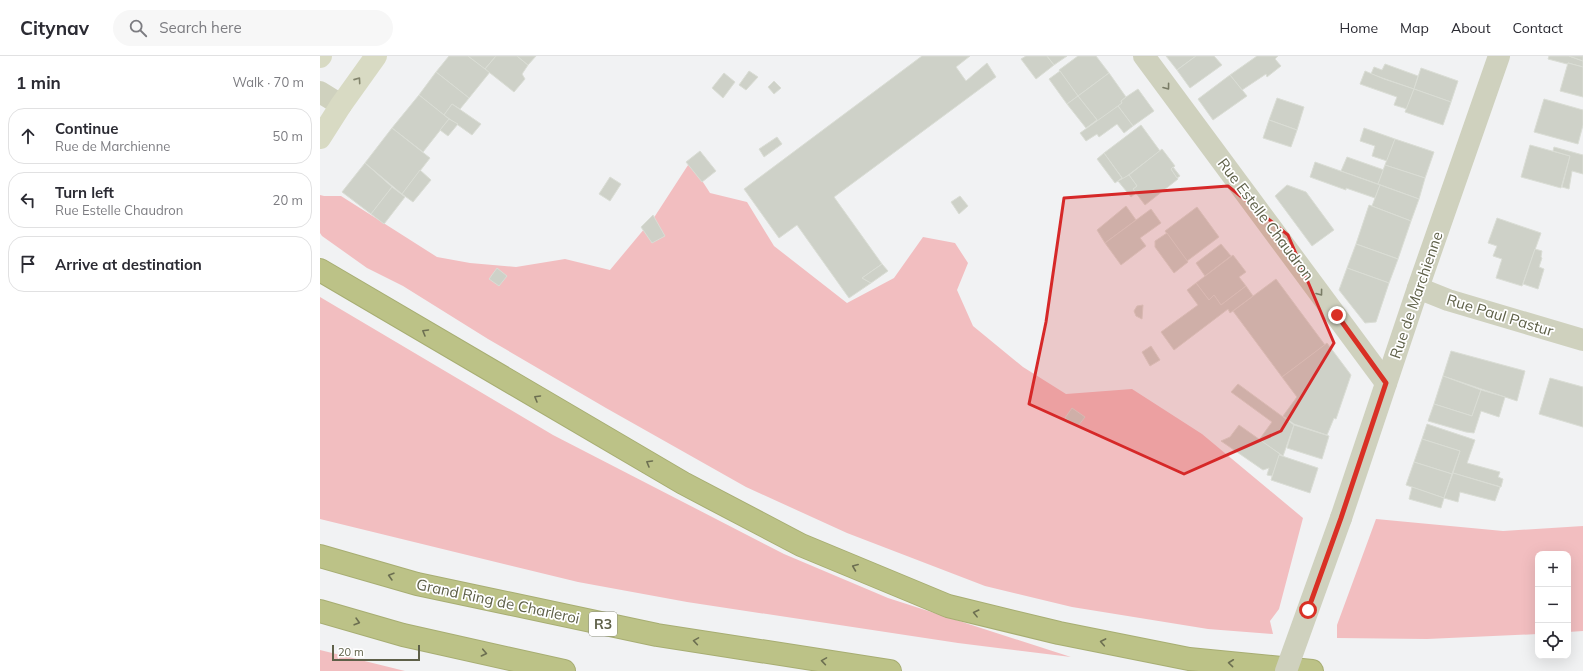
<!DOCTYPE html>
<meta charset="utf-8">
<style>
body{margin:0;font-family:Mulish,sans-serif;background:#f7f7f7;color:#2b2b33}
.controls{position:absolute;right:12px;bottom:12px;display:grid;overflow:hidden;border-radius:8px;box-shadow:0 4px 16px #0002}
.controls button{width:36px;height:36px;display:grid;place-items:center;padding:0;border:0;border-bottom:1px solid #e1e1e2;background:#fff;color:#2b2b33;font:20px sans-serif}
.scale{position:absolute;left:12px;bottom:10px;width:88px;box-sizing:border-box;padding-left:4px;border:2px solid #5e6048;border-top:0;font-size:11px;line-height:14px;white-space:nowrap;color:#5e6048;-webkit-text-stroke:3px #fff;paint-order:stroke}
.stop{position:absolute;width:12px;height:12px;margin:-9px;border:3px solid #d93025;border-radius:50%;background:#fff}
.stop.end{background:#d93025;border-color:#fff;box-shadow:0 1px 4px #0008}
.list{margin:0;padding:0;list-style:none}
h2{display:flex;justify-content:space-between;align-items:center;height:52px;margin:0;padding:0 16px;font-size:17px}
h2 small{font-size:13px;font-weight:400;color:#7c7c81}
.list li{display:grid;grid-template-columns:26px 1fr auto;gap:12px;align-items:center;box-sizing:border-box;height:56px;margin:0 8px 8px;padding:0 8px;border:1px solid #e1e1e2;border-radius:16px}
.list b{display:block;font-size:15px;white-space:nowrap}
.list p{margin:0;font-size:13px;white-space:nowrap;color:#7c7c81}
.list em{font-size:13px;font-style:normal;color:#7c7c81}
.icon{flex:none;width:22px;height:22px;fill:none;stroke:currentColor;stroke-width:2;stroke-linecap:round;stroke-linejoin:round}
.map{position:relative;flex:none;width:1263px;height:615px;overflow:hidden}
header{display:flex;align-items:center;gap:24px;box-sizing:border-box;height:56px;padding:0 20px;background:#fff;border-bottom:1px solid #e1e1e2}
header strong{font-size:19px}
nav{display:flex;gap:22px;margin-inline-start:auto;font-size:14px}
.search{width:280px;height:36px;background:#f7f7f7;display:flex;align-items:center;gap:10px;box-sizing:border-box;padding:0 14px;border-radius:22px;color:#7c7c81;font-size:15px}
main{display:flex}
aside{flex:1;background:#fff}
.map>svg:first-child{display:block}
.green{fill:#f2bec0}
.building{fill:#ced1c8;stroke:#daddd5}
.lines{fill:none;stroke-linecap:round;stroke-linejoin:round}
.highway-casing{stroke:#a7ad72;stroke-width:24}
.street{stroke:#cfd1be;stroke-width:22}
.secondary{stroke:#d8dac3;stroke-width:22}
.highway{stroke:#bcc287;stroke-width:22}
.street-bridge{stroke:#cfd1be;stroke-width:22}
.oneway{stroke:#83856d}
.oneway2{stroke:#7a7c66}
.oneway3{stroke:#6c6f51}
.route{stroke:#d93025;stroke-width:5}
.marked{fill:#d62828;fill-opacity:0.2;stroke:#d62828;stroke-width:3;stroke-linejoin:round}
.labels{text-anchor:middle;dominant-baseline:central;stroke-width:3.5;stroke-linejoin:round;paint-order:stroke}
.shield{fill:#fff;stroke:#8e907f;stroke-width:1}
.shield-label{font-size:14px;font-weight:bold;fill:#5e6048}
.street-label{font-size:15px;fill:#5e6048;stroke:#fff}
</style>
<header>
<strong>Citynav</strong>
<div class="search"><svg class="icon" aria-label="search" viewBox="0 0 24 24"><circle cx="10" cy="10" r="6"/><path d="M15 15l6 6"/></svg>Search here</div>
<nav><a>Home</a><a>Map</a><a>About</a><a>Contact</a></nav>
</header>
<main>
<aside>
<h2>1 min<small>Walk · 70 m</small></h2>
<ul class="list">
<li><svg class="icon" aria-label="ahead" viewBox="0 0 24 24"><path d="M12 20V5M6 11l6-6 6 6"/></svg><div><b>Continue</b><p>Rue de Marchienne</p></div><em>50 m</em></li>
<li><svg class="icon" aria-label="left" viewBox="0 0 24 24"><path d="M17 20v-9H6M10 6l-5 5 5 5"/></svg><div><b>Turn left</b><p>Rue Estelle Chaudron</p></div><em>20 m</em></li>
<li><svg class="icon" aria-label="arrive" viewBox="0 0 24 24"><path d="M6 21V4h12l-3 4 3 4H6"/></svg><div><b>Arrive at destination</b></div></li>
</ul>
</aside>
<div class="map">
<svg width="1263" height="615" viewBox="0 0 1263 615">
<rect width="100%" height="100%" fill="#f1f2f3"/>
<g class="green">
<polygon points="370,106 390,137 427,146 454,190 527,247 574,222 603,181 635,187 648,207 637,234 653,270 703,311 746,338 812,333 882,378 983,462 959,553 950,565 953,578 888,573 752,551 665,530 527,477 426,431 286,352 168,283 83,230 47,212 2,180 0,177 0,139 4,140 21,140 117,201 150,207 196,211 245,203 290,214 335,160"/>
<polygon points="0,241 233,379 464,498 568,542 751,601 638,587 367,546 258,526 0,463"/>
<polygon points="1056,463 1183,475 1263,470 1263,575 1248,576 1248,498 1218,498 1218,578 1107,583 1017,582 1017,569"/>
<polygon points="0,594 85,615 0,615"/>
</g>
<g class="building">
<polygon points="129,0 148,0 170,16 149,42 116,16"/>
<polygon points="148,0 176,0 165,13"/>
<polygon points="176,0 197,0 208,9 202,18 205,23 194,36 165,13"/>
<polygon points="197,0 216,0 208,9"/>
<polygon points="602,0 650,0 636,11 646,25 667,7 676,21 514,141 562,208 542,222 551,227 529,242 477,169 459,182 424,133"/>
<polygon points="706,0 727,0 734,9 716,23 701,3"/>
<polygon points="727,0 747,0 734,9"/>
<polygon points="758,0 776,0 789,17 758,40 739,14"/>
<polygon points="846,0 876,0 857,14"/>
<polygon points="876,0 894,0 902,9 870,32 857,14"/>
<polygon points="937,0 958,0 955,3 961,10 947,21 946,18 922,34 910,19"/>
<polygon points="1229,0 1249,0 1263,5 1263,11 1248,7 1247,8 1228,3"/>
<polygon points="1249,0 1263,0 1263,5"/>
<polygon points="1248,7 1263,11 1263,41 1240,35"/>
<polygon points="1065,8 1098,20 1094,33 1051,18 1054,11 1062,14"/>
<polygon points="1101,12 1138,25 1131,46 1094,33"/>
<polygon points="429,15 438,21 426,34 419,29"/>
<polygon points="740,15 758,40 747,48 729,23"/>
<polygon points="1045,15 1064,23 1094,33 1087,53 1074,49 1077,41 1040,28"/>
<polygon points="116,16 149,42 140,53 132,48 124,59 99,39"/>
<polygon points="404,17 415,26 403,42 392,32"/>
<polygon points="789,17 806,41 801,45 802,47 778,65 758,40"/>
<polygon points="910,19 927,40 893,64 878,43"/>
<polygon points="454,25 461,32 454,38 448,31"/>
<polygon points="818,33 834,55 813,70 798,50 802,47 801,45 806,41"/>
<polygon points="1094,33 1131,46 1123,69 1085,56"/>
<polygon points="99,39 129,63 103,96 72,72"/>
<polygon points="758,40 777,64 766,72 747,48"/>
<polygon points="957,42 984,51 977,74 949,64"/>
<polygon points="1224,43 1263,54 1263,69 1258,88 1214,76"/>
<polygon points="132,48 161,68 152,79 124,59"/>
<polygon points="798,50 813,70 804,77 797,68 779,81 777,78 766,85 760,77"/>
<polygon points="129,63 138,68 128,80 120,74"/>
<polygon points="949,64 977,74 971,91 943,82"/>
<polygon points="821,69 840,95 803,123 784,97"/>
<polygon points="72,72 110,102 82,138 45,107"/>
<polygon points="1044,72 1075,83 1067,105 1052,100 1055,90 1040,85"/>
<polygon points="457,81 462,88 444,101 439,93"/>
<polygon points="1075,83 1114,96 1105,122 1065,109"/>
<polygon points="1210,89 1250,100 1241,132 1201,121"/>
<polygon points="1234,91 1263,99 1263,118 1252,115 1249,133 1242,131 1250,100 1233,95"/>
<polygon points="842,93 855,110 851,113 858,123 825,149 813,133 817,130 809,119"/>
<polygon points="380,95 396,115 382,126 366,106"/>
<polygon points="784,97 802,122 795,127 777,103"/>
<polygon points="1027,101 1064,114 1058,128 1021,115"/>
<polygon points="995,106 1060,129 1055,142 1026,132 1026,134 990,121"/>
<polygon points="45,107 72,131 51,158 22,136"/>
<polygon points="1065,109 1105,122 1099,143 1058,128"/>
<polygon points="853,111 860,120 857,122 851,113"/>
<polygon points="100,114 111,124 93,146 82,138"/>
<polygon points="809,119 817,130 813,133 816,137 811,141 798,125"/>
<polygon points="290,121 301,128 290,145 279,138"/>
<polygon points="967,129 986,136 1014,174 992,190 955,140"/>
<polygon points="1060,129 1099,143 1091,165 1052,150"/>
<polygon points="72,131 85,141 64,168 51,158"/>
<polygon points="640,140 648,150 639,158 631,146"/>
<polygon points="1049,149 1091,165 1078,203 1036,188"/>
<polygon points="806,150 816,164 785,187 777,174"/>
<polygon points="877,151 899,181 867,205 845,175"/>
<polygon points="831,153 841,167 820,182 826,190 801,209 785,187"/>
<polygon points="333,159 345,180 332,187 321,171"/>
<polygon points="1177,162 1221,177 1202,230 1176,222 1182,203 1173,200 1177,190 1168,187"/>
<polygon points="847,177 868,206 854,217 835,191 835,185"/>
<polygon points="901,188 911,200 885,220 876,207"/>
<polygon points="1036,188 1078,203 1069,227 1027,212"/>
<polygon points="1215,193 1222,195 1221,201 1222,202 1219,211 1224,213 1218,233 1203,228"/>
<polygon points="913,199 926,216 919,221 926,230 901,249 894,239 889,244 876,227"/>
<polygon points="562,208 568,215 551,227 542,222"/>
<polygon points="177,212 187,220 179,230 169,223"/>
<polygon points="1027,212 1069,227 1056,266 1045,267 1019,234"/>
<polygon points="956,223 1005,289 962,321 913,255"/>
<polygon points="876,227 889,244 894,239 901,249 926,230 933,240 910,257 908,253 854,294 841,276 878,249 867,234"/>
<polygon points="823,249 822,263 816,260 814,255 817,250"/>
<polygon points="1007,287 1031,319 1016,363 1014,362 1007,379 974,368 963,360 977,341 962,321"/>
<polygon points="831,290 840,304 830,310 822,296"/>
<polygon points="1131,295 1205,315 1197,345 1123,320"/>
<polygon points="1123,320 1161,334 1152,360 1114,348"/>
<polygon points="1230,322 1263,331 1263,371 1219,358"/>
<polygon points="918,328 974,369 963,400 939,384 952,366 911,336"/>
<polygon points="1161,334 1185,341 1179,361 1161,355 1154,377 1146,376 1108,365 1114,348 1152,360"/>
<polygon points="752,352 765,361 758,370 745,362"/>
<polygon points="1107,368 1155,384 1147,407 1180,416 1178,421 1183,423 1181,431 1133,417 1140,395 1102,383"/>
<polygon points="919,369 960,398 952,420 947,419 949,412 943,414 901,385 910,381"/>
<polygon points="974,369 1009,380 1002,403 967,392"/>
<polygon points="1102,383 1140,395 1132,418 1094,406"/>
<polygon points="959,399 998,412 990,437 951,424"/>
<polygon points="1094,406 1132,418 1124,442 1086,429"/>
<polygon points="1133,417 1180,431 1175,445 1140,436 1138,446 1124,442 1121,452 1089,443 1092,431 1124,442"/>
</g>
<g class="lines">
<g class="highway-casing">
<g id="highway">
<polyline points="0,214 363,427 481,489 628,550 739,577 869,603 992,615"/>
<polyline points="0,500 97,528 337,579 570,615"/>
<polyline points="0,555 83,579 244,615"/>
</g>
</g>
<g class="street">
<polyline points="824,0 1066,327"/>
<polyline points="0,36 21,49"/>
<polyline points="1098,232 1128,244 1263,284"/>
<polyline points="1021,462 1098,232 1179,0"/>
</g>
<g class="secondary">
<polyline points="0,1 1,0"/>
<polyline points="0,82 21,49 56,0"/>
</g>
<use href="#highway" class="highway"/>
<polyline class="street-bridge" points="966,615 1021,462"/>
</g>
<defs><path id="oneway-chevron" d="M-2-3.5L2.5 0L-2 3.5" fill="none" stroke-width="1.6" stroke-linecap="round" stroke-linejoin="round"/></defs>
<use class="oneway" href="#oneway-chevron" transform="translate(38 24) rotate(-55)"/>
<g class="oneway2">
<use href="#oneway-chevron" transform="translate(847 31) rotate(53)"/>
<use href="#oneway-chevron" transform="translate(1000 237) rotate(53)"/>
</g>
<g class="oneway3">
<use href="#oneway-chevron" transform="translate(105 276) rotate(-150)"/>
<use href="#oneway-chevron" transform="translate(217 342) rotate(-150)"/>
<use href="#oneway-chevron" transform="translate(329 407) rotate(-150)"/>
<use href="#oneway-chevron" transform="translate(535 511) rotate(-158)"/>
<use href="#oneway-chevron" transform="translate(71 520) rotate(-164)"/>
<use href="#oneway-chevron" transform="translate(656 557) rotate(-166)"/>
<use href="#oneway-chevron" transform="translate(37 566) rotate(16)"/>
<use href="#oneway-chevron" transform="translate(376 585) rotate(-171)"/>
<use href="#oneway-chevron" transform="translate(783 586) rotate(-169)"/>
<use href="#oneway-chevron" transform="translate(164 597) rotate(12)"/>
<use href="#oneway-chevron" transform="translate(504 605) rotate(-171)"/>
<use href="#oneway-chevron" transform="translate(911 607) rotate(-174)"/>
</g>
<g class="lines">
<polyline class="route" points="988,554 1021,462 1066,327 1017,259"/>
</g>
<path class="marked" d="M908 130 968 179 1014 287 961 375 864 418 709 348 726 266 744 142Z"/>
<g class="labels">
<rect class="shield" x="269" y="556" width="28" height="24" rx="3"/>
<g class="shield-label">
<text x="283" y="568">R3</text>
</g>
<g class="street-label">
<text transform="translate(946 163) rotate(53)">Rue Estelle Chaudron</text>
<text transform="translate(1096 239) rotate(-71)">Rue de Marchienne</text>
<text transform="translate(1180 259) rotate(17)">Rue Paul Pastur</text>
<text transform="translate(178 545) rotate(12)">Grand Ring de Charleroi</text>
</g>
</g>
</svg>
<div class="controls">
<button>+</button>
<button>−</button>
<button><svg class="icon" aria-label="locate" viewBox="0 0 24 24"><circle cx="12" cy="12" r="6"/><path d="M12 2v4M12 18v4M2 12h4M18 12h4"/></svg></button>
</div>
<div class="scale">20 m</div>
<div class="stop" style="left:988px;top:554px"></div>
<div class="stop end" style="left:1017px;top:259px"></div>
</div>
</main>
